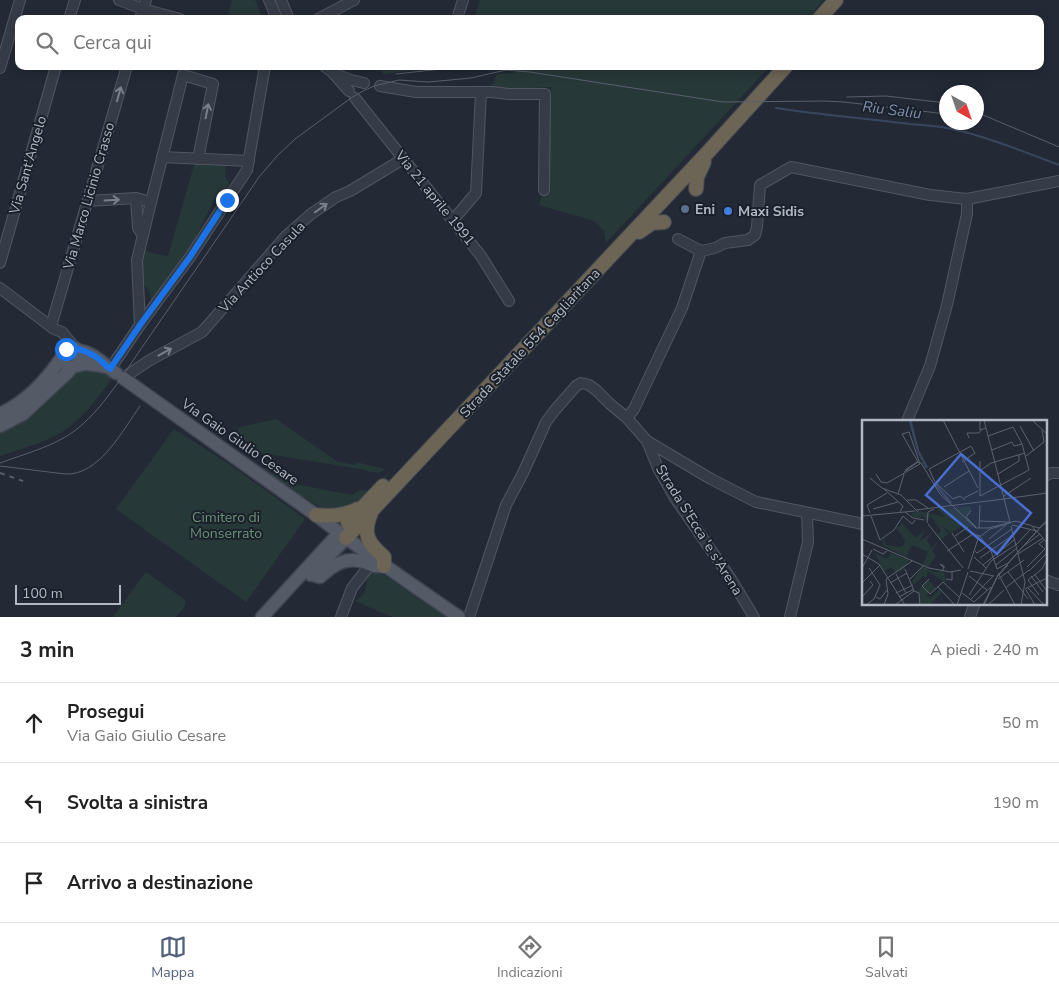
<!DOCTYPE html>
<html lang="it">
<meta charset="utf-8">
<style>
body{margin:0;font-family:"Nunito Sans",sans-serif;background:#f6f6f6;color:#222}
.compass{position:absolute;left:939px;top:85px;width:45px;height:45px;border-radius:50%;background:#fff;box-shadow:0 2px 12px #0003;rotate:140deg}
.scale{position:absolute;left:15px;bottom:12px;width:106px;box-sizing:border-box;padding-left:5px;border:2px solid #b1b7c3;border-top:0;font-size:14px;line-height:18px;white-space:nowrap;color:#b1b7c3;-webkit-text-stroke:4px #1b212b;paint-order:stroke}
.stop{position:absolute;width:15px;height:15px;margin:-11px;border:4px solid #1a73e8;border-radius:50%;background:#fff}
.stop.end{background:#1a73e8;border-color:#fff;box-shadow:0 1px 5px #0008}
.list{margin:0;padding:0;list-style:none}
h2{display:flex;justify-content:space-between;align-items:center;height:65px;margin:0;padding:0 20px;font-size:21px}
h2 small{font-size:16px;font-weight:400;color:#767676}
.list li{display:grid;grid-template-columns:32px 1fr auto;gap:15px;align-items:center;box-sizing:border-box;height:80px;padding:0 20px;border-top:1px solid #e0e0e0}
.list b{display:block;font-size:19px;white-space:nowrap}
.list p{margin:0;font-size:16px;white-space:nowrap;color:#767676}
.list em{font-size:16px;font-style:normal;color:#767676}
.icon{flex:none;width:28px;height:28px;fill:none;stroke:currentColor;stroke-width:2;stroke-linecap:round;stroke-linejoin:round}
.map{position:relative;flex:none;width:1059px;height:617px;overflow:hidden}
.search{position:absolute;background:#fff;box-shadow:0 2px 12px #0003;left:15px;right:15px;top:15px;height:55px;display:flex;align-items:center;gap:12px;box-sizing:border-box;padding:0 18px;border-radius:10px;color:#767676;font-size:19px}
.sheet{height:305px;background:#fff}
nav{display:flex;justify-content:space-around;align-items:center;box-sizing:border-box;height:70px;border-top:1px solid #e0e0e0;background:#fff;font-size:14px;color:#767676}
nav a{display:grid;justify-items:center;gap:2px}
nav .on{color:#52607d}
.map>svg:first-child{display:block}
.green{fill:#273839}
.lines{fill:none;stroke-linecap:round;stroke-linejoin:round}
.stream{stroke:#39475e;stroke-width:2}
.minor-casing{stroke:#515761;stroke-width:12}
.major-casing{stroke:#3f4550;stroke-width:15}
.highway-casing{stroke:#414751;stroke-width:16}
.minor{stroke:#363c47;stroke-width:10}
.major{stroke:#545b67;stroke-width:12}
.highway{stroke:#6c6454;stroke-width:14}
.tram{stroke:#58606d;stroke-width:1}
.rail{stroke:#58606d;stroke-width:2;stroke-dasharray:5 5;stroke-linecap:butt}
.oneway{stroke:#7a808b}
.route{stroke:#1a73e8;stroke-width:6}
.service-dot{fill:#5c6f8a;stroke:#1b212b;stroke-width:2}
.shop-dot{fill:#3f7fe0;stroke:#1b212b;stroke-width:2}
.labels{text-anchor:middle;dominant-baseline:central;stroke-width:4;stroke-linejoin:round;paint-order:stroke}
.street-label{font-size:14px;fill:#b1b7c3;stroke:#1b212b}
.poi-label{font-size:14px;font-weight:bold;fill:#b1b7c3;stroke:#1b212b;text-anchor:start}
.park-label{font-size:14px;fill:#6a9175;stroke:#1b212b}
.water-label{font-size:15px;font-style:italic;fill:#7c8da9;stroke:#1b212b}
.inset-river{fill:none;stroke:#39475e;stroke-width:2.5}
.inset-road{fill:none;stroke:#5c626e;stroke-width:1}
.view{fill:#496ed2;fill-opacity:0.15;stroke:#496ed2;stroke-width:2.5}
.inset-edge{fill:none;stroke:#b1b7c3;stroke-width:2.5}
</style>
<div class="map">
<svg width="1059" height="617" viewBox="0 0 1059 617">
<rect width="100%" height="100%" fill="#232a36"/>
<g class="green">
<polygon points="232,0 255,0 263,19 227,19"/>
<polygon points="480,0 823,0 808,19 474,19"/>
<polygon points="389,66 453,66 397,72 384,75 381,70"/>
<path d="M515 66H770L606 243 604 231 594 221 539 205 542 195 548 192V97L550 96 551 87C530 88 509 90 488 90L492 85 497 74 514 73Z"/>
<path d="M195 162 226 164 225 176 229 184 226 191 215 198 196 237 156 298 151 300C151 294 147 286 142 283L141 261 143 250 156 254 168 256Z"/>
<path d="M81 369 104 373 112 378C98 398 83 418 62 432 43 443 21 449 0 456V430L74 372Z"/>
<path d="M276 419 338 462 356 465V462L385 469C377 476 369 471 360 469L249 451 238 433V430L240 427Z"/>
<polygon points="174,429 232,466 305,519 246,602 116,509"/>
<polygon points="250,460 290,483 352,495 360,490 369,491 391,471 383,482 356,507 325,510 304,497 303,498 252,463"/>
<path d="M372 569 384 575 417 598 447 617H392L355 601C371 593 363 580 372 569Z"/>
<path d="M146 572 185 600C187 607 180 612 175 617H113Z"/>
</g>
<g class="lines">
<path class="stream" d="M776 108C820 115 864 118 909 124 921 125 934 125 947 128 986 136 1022 151 1059 165"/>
<g class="minor-casing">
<g id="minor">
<polyline points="119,0 143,9 180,19"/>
<polyline points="269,0 277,19"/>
<polyline points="281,0 289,19"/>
<polyline points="69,19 75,0"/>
<polyline points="140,19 146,0"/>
<polyline points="318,19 354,0"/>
<polyline points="457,19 463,0"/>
<polyline points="324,66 332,72 349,91"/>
<polyline points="0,68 20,0"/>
<polyline points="335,74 351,80 364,83"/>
<polyline points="380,86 416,92 491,92 509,94 545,94 544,190"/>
<polyline points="355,98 481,256 509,301"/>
<polyline points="162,157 249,161"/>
<polyline points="136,198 138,228 143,236"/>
<polyline points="88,201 136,198 151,202"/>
<polyline points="453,220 476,193 481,92"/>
<polyline points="678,239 701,251 715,248 725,243 748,240 755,235 757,227 760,185 791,167 930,195 967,199 1059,181"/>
<polyline points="0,263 56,66"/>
<polyline points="0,288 54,329 62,332 76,349"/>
<polyline points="140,325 137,260 151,202 183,75 213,84 198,159"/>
<polyline points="51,326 127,66"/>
<polyline points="110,369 140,325 190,257 247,170 265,66"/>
<polyline points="123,378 150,360 202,332 286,236 311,214 336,197 350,191 403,159"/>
<polyline points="627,418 634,409 682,308 701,251"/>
<polyline points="907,421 930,366 947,305 967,214 967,199"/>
<polyline points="647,441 711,479 756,502 863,524"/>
<polyline points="1045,476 1051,473 1059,473"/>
<polyline points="1045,580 1059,585"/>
<polyline points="341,617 352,588 370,565"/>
<polyline points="469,617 506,505 523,473 546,422 555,410 576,386 581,383 589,385 596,390 610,404 627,418 647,441 658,468 675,498 731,579 754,617"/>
<polyline points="790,617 808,542 807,513"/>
<polyline points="970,617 975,603"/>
</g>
</g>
<g class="major-casing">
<g id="major">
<path d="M79 351C94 352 104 365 116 373"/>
<path d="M77 365C90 350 67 340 63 355 62 357 62 360 64 362 65 365 68 366 70 367 75 367 81 364 86 364 93 364 100 366 106 367"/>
<path d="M123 378 316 515C362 551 411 584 459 617"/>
<path d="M0 414C26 402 46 381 62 357"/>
<polyline points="0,426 23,414 68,372 72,367"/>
<polyline points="311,575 346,538"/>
<path d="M316 576 320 577C333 565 346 556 364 562 370 564 373 567 379 566"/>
<polyline points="262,617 339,533"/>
</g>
</g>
<g class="highway-casing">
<g id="highway">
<polyline points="819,19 836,0"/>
<polyline points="696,189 697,177 704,162"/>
<polyline points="639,232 652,223 664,222"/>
<path d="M371 513C362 534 368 543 384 557V566"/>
<path d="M316 515C331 517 344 516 358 509"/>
<polyline points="348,523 383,486"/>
<polyline points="346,538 709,151 786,66"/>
</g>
</g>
<use href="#minor" class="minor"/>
<use href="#major" class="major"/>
<use href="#highway" class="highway"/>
<g class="tram">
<polyline points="396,74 469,66"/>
<polyline points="847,97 886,96 946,103"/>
<polyline points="976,112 1059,147"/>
<path d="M0 463C24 454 52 447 73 432 102 411 124 373 145 343 183 288 221 233 259 177L277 156 295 139 351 98 363 91 374 86 399 80 428 82 450 80 471 78 506 70 530 72 723 102 825 101 844 102 946 114"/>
<path d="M0 466 65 474C99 476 123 430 140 406"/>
</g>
<polyline class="rail" points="0,473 23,481"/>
</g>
<defs><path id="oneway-shaft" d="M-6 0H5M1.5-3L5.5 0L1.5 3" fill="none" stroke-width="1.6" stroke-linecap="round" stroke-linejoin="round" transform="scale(1.25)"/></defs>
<g class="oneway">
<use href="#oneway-shaft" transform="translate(119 94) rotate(-74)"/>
<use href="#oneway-shaft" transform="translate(207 111) rotate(-79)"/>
<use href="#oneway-shaft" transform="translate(112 200) rotate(-3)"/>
<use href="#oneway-shaft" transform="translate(321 208) rotate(-35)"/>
<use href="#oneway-shaft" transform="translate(165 352) rotate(-29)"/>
</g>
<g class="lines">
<path class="route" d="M66 349C76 346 94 354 101 361 105 364 107 367 110 369L140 325 190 257 227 200"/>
</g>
<circle class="service-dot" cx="685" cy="209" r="5"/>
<circle class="shop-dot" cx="728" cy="211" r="5"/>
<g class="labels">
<g class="street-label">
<text transform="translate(28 165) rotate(-74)">Via Sant'Angelo</text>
<text transform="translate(89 196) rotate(-74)">Via Marco Licinio Crasso</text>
<text transform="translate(435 198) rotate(51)">Via 21 aprile 1991</text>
<text transform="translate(262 267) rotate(-47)">Via Antioco Casula</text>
<text transform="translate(530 343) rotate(-47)">Strada Statale 554 Cagliaritana</text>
<text transform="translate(240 442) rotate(35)">Via Gaio Giulio Cesare</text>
<text transform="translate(699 530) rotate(58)">Strada S'Ecca 'e s'Arena</text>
</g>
<g class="poi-label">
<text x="695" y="209">Eni</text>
<text x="738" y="211">Maxi Sidis</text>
</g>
<g class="park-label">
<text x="226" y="517">Cimitero di<tspan x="226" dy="16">Monserrato</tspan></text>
</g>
<g class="water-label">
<text transform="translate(892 110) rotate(7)">Riu Saliu</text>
</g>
</g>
<g transform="translate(862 420)">
<rect width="185" height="185" fill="#232a36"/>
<path d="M108 86 110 90 103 97 113 108 100 106 89 113 78 104 87 114 78 120 75 115 79 111 70 97 65 100 69 106 58 93 60 98 51 97 50 93 57 91 83 97 75 89ZM37 100 54 118 63 110 58 121 71 112 65 120 69 128 77 121 70 131 74 136 66 147 61 145 66 132 50 125 44 137 21 125V118L24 125 38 127 42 125 43 120 34 108 40 105ZM13 133 25 139 29 133 47 140 42 149 34 153 29 147 22 151ZM61 146 71 152H82L84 163 66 151 64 158 61 156 52 165 50 161ZM66 160 74 168 64 175 68 179 78 169 80 173 69 183 71 185H58L57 170Z" fill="#273839"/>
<path class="inset-river" d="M48 0 56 31 65 48M74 65 89 83"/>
<path class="inset-road" d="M81 0 116 68M118 0V10L124 8M122 0 148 102M170 0 185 14M158 6 172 31M107 18 105 13H117L119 10M130 30 150 22 152 26 160 24M164 36 182 22 180 10M118 41V76L167 50 160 24 151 7 126 16M100 42 113 33 109 26 67 49 73 62 91 79 98 76 103 80M43 50 55 42 59 43 78 74 114 108H126L154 101 177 108 185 102M119 50 129 43 163 33M14 54 19 62 25 63 58 44 47 12 40 14 56 42 42 52M136 54 157 41V35M8 58 20 68 39 75 56 92M82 67 107 51M22 69 41 86 38 92M36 74 42 54M142 76 169 58M102 78 116 71M142 79 185 73M45 80H54L66 88M11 89 36 82M54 90 142 79M109 91 104 97 114 107M43 92 51 98 62 100M8 93 5 85 25 73M0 96 53 91M9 96 18 120M117 101 147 102M65 103 66 92 72 89M66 104 101 148M150 105 175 111 185 123M149 106 163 162 159 185M117 108 118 85M90 113 102 132M117 115 129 131 135 149M93 116 106 107M119 116 128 109 148 103M0 119 67 148 88 152 99 150M127 119 144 105M18 120 32 110 41 96 50 104 53 100M163 125 178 114M11 129 21 134 25 131M85 131 111 114 118 116M113 131 115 133 150 109M0 134 17 144 43 185M156 134 181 118M112 137 124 148M118 138 151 115M121 145 152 120M134 145 155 128M146 145 137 155 153 185M165 147 183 129 177 124 182 120M0 148 10 130M43 149 52 171M106 149 117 116M135 149 146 143 185 100M80 151 82 148V146L78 144 82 148M108 151 132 156M167 151 185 133M146 152 166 179M34 154 44 173M173 155 185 171M107 156 125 170M169 156 181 172M48 159 61 146M67 159 60 166 68 174 81 162 97 177M84 159 90 160V151M136 159 162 140M0 163 18 145M28 163 45 153M76 167 93 185M143 168 167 150M166 168 182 185M163 169 185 158M164 170 173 185M34 173 51 165M100 173 112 182 129 167M107 175 129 141 155 124 168 110M177 175 166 160 180 149 185 139M1 176 11 165 8 161M14 177 18 179 26 169M37 177 52 169M109 179 131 156M4 185 12 179 18 165 7 148M22 185 26 174 24 159 50 141M33 185 52 171 57 173 58 185M95 185 106 152M121 185 137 153M122 185 136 155 174 112 171 107M126 185 142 170"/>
<path class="view" d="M99 34 169 93 135 134 64 75Z"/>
<rect width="185" height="185" class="inset-edge"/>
</g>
</svg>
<svg class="compass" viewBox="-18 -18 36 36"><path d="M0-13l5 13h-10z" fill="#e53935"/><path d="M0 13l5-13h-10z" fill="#767676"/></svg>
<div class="scale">100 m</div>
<div class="stop" style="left:66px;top:349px"></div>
<div class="stop end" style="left:227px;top:200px"></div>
<div class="search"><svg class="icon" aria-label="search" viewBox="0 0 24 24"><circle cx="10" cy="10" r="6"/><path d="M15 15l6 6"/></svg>Cerca qui</div>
</div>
<section class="sheet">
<h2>3 min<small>A piedi · 240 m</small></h2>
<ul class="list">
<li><svg class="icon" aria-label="ahead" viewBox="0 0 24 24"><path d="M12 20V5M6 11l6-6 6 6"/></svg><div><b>Prosegui</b><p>Via Gaio Giulio Cesare</p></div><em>50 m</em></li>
<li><svg class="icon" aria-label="left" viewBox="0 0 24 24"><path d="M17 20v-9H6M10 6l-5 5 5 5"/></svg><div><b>Svolta a sinistra</b></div><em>190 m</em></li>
<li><svg class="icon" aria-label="arrive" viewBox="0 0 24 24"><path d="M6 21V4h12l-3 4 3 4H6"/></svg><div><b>Arrivo a destinazione</b></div></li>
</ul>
</section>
<nav>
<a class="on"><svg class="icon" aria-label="map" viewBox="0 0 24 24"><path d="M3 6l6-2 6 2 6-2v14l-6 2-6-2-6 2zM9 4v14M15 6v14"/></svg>Mappa</a>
<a><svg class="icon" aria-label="directions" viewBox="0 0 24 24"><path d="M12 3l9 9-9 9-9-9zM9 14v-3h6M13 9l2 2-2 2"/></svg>Indicazioni</a>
<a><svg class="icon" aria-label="saved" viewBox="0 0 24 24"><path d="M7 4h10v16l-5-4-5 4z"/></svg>Salvati</a>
</nav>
